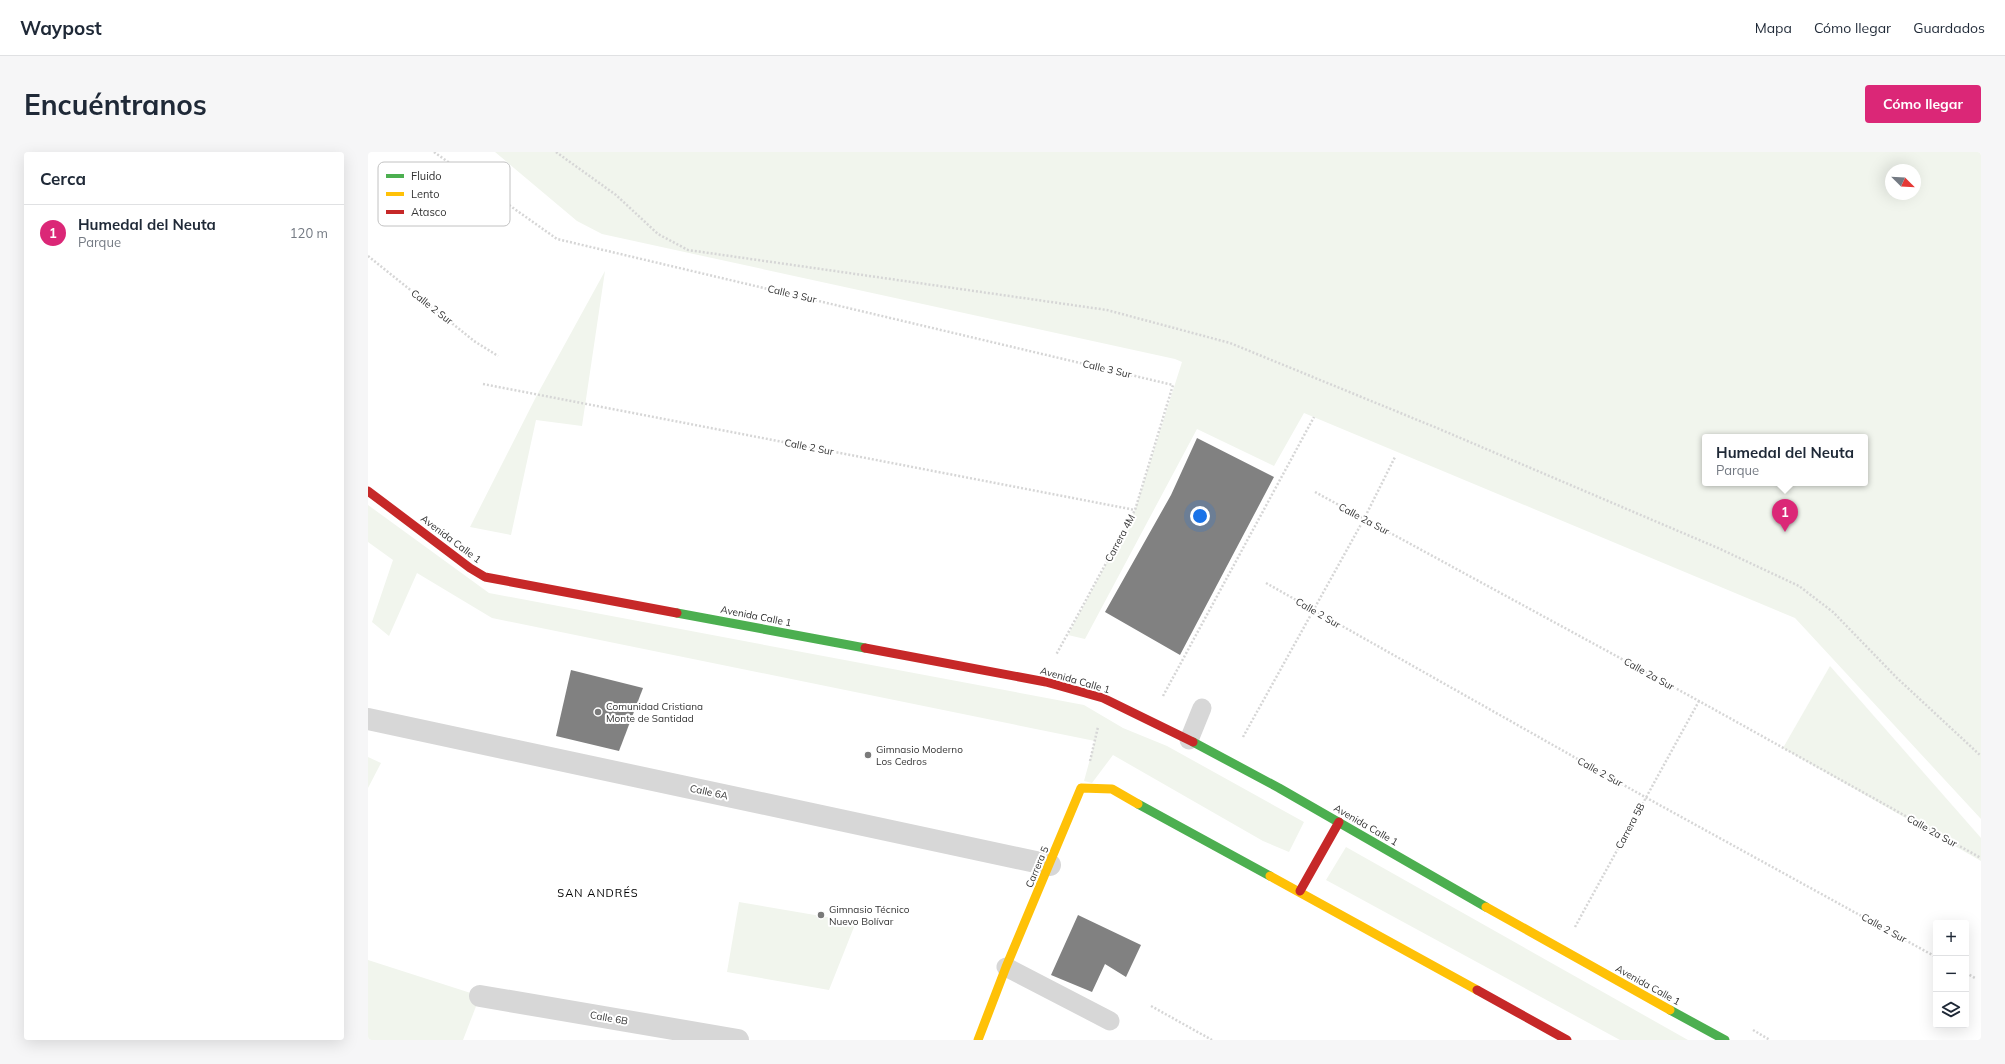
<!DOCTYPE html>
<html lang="es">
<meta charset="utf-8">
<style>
body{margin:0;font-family:Mulish,sans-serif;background:#f6f6f7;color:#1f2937}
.controls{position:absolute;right:12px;bottom:12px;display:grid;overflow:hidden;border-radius:4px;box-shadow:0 4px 16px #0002}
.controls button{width:36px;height:36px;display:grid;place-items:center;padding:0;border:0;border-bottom:1px solid #e0e1e3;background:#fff;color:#1f2937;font:20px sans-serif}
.compass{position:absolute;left:1517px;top:12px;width:36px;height:36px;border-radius:50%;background:#fff;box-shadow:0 4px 16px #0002;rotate:114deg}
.you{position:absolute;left:832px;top:364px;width:14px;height:14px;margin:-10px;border:3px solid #fff;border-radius:50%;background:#1a73e8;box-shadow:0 0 0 6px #1a73e833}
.badge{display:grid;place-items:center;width:26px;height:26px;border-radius:50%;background:#db2777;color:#fff;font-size:13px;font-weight:700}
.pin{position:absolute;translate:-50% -33px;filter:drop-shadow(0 1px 2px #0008)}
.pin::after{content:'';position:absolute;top:21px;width:14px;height:12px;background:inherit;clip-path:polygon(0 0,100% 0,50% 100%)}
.popup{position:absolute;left:1334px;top:282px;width:166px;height:52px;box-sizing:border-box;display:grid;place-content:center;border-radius:4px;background:#fff;filter:drop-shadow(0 1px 3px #0005);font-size:13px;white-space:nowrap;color:#747a83}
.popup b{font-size:15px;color:#1f2937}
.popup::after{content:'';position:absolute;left:50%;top:100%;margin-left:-8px;border:8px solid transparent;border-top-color:#fff}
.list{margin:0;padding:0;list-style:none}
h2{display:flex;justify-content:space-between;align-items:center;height:52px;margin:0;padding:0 16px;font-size:17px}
h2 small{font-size:13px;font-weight:400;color:#747a83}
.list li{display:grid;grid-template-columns:26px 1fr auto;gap:12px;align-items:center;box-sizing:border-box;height:56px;padding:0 16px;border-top:1px solid #e0e1e3}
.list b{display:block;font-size:15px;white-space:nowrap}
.list p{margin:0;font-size:13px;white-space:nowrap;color:#747a83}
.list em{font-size:13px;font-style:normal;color:#747a83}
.icon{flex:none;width:22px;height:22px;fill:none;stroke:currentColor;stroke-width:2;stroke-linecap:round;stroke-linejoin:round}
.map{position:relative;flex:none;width:1613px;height:888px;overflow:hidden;border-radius:4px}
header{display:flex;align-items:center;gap:24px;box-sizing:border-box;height:56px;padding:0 20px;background:#fff;border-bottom:1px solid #e0e1e3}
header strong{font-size:19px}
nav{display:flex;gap:22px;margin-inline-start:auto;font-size:14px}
.intro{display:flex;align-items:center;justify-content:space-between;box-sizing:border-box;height:96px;padding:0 24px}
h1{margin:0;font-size:28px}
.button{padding:10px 18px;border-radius:4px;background:#db2777;color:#fff;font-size:14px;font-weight:700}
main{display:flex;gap:24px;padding:0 24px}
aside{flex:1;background:#fff;border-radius:4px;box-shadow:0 4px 16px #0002}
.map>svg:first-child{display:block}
.green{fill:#f1f5ed;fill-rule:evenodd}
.building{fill:#818181}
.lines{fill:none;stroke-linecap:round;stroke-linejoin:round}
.path{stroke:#d6d6d6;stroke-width:2.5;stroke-dasharray:2 2;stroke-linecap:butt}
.lane{stroke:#d7d7d7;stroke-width:19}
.street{stroke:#d7d7d7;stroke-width:22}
.fast{stroke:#4caf50;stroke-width:9}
.slow{stroke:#ffc107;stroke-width:9}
.jam{stroke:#c62828;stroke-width:9}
.poi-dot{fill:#7a7a7a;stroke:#fff;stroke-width:1.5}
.labels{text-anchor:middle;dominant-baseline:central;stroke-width:4;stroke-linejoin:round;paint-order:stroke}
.street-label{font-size:10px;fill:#333;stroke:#fff}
.poi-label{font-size:10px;fill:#333;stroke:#fff;text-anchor:start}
.neighbourhood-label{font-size:11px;letter-spacing:1px;fill:#000;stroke:#fff}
.key{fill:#fff;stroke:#c2c2c2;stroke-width:1}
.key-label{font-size:11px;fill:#333}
</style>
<header>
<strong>Waypost</strong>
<nav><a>Mapa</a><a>Cómo llegar</a><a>Guardados</a></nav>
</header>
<div class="intro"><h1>Encuéntranos</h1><a class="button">Cómo llegar</a></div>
<main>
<aside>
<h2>Cerca<small></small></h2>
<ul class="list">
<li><span class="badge">1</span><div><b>Humedal del Neuta</b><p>Parque</p></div><em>120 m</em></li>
</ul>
</aside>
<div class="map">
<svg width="1613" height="888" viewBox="0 0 1613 888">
<rect width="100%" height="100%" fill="#fff"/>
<g class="green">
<path d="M127 0H1613V667L1427 466 936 261 906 314 829 277 717 487 700 483 767 358 814 210 807 207 234 82 209 69ZM1523 18H1547V42H1523ZM1337 285H1497V331H1337Z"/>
<polygon points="237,119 214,274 168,268 143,383 102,375 169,243"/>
<polygon points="0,353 121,441 716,553 755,576 799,594 936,670 921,700 895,689 745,603 724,631 716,629 727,589 124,466 49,421 21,484 4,470 25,408 0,390"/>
<polygon points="1462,514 1613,686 1613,709 1415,596"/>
<polygon points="0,605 13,611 0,636"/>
<polygon points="978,695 1320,888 1252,888 958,728"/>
<polygon points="371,750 488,770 461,838 359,820"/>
<polygon points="0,808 112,844 95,888 0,888"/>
</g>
<g class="building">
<polygon points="829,286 906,325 812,503 737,460 803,343"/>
<polygon points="203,518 275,536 251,599 188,584"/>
<polygon points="710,763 773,793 758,825 737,812 724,840 683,823"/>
</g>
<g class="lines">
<g class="path">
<polyline points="66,0 189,87 805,233 767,358 688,503"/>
<polyline points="188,0 248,43 290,82 320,98 739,158 862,191 1069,276 1350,396 1431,434 1465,460 1529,526 1613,604"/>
<polyline points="0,104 106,189 130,204"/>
<polyline points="115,232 767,358"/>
<polyline points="947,340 1331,549 1613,706"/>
<polyline points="898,431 1277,645 1568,805"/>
<polyline points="795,544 946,265"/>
<polyline points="875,585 996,367 1027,305"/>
<polyline points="722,609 730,575"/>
<polyline points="1207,775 1331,549"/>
<polyline points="1598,821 1607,826"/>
<polyline points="783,854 844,888"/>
<polyline points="1385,878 1402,888"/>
</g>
<g class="lane">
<polyline points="821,588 834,556"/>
<polyline points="638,815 742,869"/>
</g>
<g class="street">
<polyline points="0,567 682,713"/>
<polyline points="112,844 370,888"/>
</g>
<g class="fast">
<polyline points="309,461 497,496"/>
<polyline points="825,590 911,636 1118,755"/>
<polyline points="770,652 902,724"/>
<polyline points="1302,858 1357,888"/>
</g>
<g class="slow">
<polyline points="902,724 1109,838"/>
<polyline points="1118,755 1302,858"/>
<polyline points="610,888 638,815 713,636 744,637 770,652"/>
</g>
<g class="jam">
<polyline points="0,339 102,416 117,425 309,461"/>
<polyline points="497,496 678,530 735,546 825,590"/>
<polyline points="932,739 971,670"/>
<polyline points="1109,838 1199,888"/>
</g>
</g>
<g class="poi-dot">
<circle cx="230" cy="560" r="4"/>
<circle cx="500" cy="603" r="4"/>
<circle cx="453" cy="763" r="4"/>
</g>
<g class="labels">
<g class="street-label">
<text transform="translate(424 142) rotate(13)">Calle 3 Sur</text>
<text transform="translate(64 155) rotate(38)">Calle 2 Sur</text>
<text transform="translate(739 217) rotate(13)">Calle 3 Sur</text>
<text transform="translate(441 295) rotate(11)">Calle 2 Sur</text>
<text transform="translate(996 367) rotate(28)">Calle 2a Sur</text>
<text transform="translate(752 386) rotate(-62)">Carrera 4M</text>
<text transform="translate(83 387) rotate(37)">Avenida Calle 1</text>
<text transform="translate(950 461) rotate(30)">Calle 2 Sur</text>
<text transform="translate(388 464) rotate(11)">Avenida Calle 1</text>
<text transform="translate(1281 522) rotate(29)">Calle 2a Sur</text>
<text transform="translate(707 528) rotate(16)">Avenida Calle 1</text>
<text transform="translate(1232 620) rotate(29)">Calle 2 Sur</text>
<text transform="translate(341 640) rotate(12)">Calle 6A</text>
<text transform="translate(998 673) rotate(30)">Avenida Calle 1</text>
<text transform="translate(1262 674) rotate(-62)">Carrera 5B</text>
<text transform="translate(1564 679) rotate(29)">Calle 2a Sur</text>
<text transform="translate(669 715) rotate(-67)">Carrera 5</text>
<text transform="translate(1516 776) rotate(29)">Calle 2 Sur</text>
<text transform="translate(1280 833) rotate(29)">Avenida Calle 1</text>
<text transform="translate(241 866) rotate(10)">Calle 6B</text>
</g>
<g class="poi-label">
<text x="238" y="554">Comunidad Cristiana<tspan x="238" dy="12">Monte de Santidad</tspan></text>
<text x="508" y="597">Gimnasio Moderno<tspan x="508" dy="12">Los Cedros</tspan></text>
<text x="461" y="757">Gimnasio Técnico<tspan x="461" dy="12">Nuevo Bolívar</tspan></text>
</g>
<g class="neighbourhood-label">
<text x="230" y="741">SAN ANDRÉS</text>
</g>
</g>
<rect x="10" y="10" width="132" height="64" rx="6" class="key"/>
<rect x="18" y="22" width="18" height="4" fill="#4caf50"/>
<rect x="18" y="40" width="18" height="4" fill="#ffc107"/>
<rect x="18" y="58" width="18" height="4" fill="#c62828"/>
<g class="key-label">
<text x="43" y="28">Fluido</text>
<text x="43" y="46">Lento</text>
<text x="43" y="64">Atasco</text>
</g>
</svg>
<div class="controls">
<button>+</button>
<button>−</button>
<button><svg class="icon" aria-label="layers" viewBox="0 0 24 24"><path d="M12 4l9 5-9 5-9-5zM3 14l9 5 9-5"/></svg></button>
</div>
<svg class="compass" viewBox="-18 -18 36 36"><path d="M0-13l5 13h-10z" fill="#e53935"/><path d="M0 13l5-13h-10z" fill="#747a83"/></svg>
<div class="you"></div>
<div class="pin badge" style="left:1417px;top:380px">1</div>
<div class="popup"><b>Humedal del Neuta</b>Parque</div>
</div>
</main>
